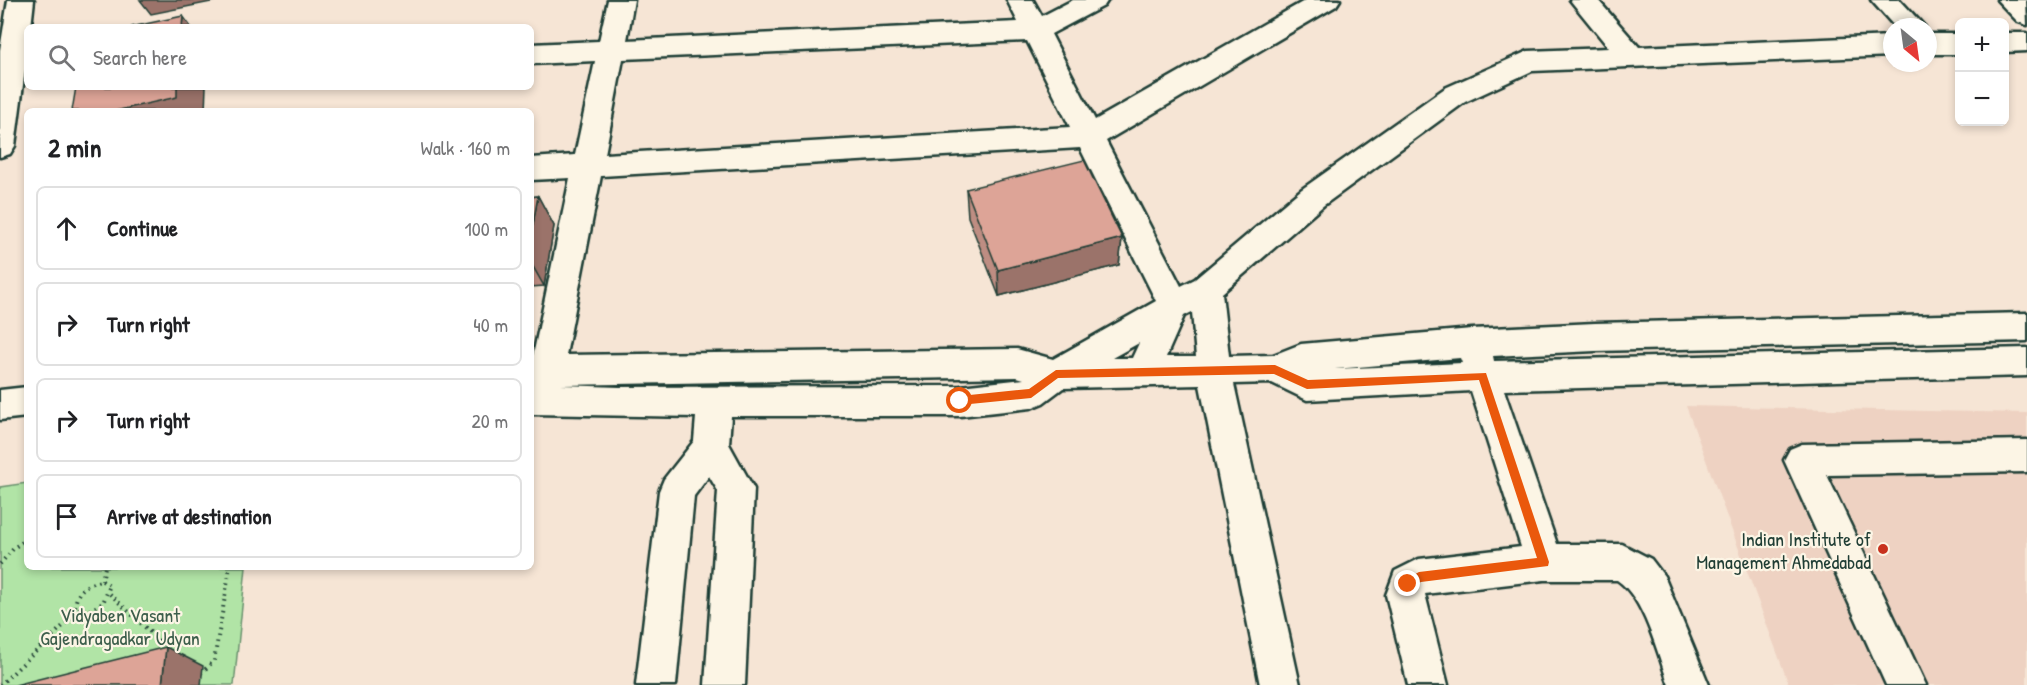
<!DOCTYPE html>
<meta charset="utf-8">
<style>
body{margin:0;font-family:"Patrick Hand",sans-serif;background:#f2f2f2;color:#202124}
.controls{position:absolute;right:18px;top:18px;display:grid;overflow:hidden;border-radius:9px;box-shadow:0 3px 9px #0003}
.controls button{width:54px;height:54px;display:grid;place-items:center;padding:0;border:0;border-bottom:2px solid #e0e0e0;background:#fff;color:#202124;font:30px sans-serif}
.compass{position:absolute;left:1883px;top:18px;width:54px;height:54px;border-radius:50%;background:#fff;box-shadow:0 3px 9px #0003;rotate:151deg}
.stop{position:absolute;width:18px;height:18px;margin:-14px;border:4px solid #ea580c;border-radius:50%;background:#fff}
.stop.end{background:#ea580c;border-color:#fff;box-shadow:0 2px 6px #0008}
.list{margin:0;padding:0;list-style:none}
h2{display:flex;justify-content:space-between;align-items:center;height:78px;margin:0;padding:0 24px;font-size:26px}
h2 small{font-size:20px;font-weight:400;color:#757577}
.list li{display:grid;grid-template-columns:39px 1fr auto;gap:18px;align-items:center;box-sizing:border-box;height:84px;margin:0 12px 12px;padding:0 12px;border:2px solid #e0e0e0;border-radius:9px}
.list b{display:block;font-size:22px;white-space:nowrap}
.list em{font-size:20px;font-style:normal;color:#757577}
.icon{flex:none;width:33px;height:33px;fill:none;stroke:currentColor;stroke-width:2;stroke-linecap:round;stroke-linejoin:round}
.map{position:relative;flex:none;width:2027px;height:685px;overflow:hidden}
.search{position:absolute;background:#fff;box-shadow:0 3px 9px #0003;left:24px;top:24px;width:510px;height:66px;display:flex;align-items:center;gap:15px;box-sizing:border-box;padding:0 21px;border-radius:9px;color:#757577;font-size:22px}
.panel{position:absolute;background:#fff;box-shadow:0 3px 9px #0003;left:24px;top:108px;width:510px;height:462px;border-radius:9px}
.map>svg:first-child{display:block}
.built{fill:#eed2c2}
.green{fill:#b1e4a6;stroke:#68906d;stroke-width:1.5}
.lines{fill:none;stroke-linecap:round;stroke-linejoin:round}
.minor-casing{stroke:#1f3d34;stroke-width:5}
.path{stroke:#1f3d34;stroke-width:4;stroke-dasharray:1.5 4.5;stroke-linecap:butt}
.minor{fill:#fcf5e5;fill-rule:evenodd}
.wall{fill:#be8d82;stroke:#1f3d34;stroke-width:1.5}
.shaded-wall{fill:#9b736a;stroke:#1f3d34;stroke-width:1.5}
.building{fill:#dda497;stroke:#1f3d34;stroke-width:1.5}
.route{fill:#ea580c}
.poi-dot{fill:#c8321e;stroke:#fcf5e5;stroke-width:2}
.labels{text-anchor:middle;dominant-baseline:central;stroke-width:4.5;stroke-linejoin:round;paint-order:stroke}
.poi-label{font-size:20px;fill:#1f3d34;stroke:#fcf5e5;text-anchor:end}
.park-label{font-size:20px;fill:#3c5e4b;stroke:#fcf5e5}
</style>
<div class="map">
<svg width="2027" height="685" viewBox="0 0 2027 685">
<rect width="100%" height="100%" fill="#f6e5d5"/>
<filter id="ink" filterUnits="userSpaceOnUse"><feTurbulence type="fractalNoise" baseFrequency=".0167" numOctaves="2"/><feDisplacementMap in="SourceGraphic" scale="12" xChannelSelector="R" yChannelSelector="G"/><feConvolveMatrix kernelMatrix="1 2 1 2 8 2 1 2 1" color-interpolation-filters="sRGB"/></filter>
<g filter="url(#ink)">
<polygon class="built" points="1686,406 2027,413 2027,685 1789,685"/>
<polygon class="green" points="27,483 27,567 246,567 234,685 0,685 0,487"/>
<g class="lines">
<g class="minor-casing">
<g id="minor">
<polygon points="8,0 34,0 31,27 27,27 27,54 15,146 10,154 0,157 0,50"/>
<path d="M608 0H634L627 40 1018 22 1007 0H1033L1042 16 1073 0H1108L1104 6 1051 34 1095 120 1306 0H1340L1336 6 1106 141 1181 286 1195 279 1302 189 1445 88 1528 51 1609 48 1570 0H1598L1639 47 1892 36V56L1532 71 1465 102 1324 205 1222 293 1229 356 1273 355 1301 344 1472 329 1595 323 2027 313V341L1595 351 1493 356 1494 361 2027 348V376L1504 390 1557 544H1622L1651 559 1664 576 1709 685H1669C1658 655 1644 597 1617 580H1544L1425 594 1448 685H1408L1386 595 1395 571 1419 559 1521 547 1471 391 1307 400 1272 383 1234 384 1300 685H1260L1200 385 1063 388 1043 403 1031 408 960 416H731L729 444 754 489 745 685H705L718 491 709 476 694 496 676 685H636L659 491 664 479 694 441 696 417 531 414V356H533L570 178 531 180V158L575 155 595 61 531 64V44L599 41ZM1027 41 1070 127 605 154 623 59ZM1080 148 1156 301 1053 359 1017 349 566 355 601 176ZM1192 312 1196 357H1166L1184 316ZM1139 343 1132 358H1112ZM1460 358 1462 363 1335 369ZM1017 377 1024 379 960 386 619 387 561 385Z"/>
<polygon points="1871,0 1900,0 1925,27 1895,27"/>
<polygon points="1997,0 2026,0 2027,25 2018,22"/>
<polygon points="2004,33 2027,33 2027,51 2004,52"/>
<rect x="1928" y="34" width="32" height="20"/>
<polygon points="27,387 27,417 0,420 0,390"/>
<polygon points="2027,440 2027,472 1827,475 1926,685 1886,685 1784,460 1790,449 1802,444"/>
</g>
</g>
<g class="path">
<polyline points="0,564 15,547 27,539"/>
<path d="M102 581 110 585 103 603 88 611 75 608C76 591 86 583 102 581Z"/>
<polyline points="102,581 105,567"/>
<polyline points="110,594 168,649"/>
<polyline points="201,673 214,661 230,567"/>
<polyline points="0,685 79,611"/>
</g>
<use href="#minor" class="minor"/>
</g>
<g class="wall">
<polygon points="966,189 1122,238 1119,265 999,296 968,217"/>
<polygon points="538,196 554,226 544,286 531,287 531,197"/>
</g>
<g class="shaded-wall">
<polygon points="140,0 221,0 151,14"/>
<polygon points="183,16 191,27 182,27"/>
<polygon points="177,87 206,87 205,111 115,111"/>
<polygon points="538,196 554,226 544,286 531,263 531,235"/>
<polygon points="1122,238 1119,265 999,296 998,270"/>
<polygon points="166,647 203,666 201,685 162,685"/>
</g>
<g class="building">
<polygon points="183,16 182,27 131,27"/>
<polygon points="76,87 177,87 177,97 115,111 72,111"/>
<polygon points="1084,160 1122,238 998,270 966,189"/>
<polygon points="538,196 531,235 531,197"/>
<polygon points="166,647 162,685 15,685"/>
</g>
</g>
<polygon class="route" points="1275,365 1308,380 1486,373 1549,562 1548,566 1421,582 1408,589 1402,584 1404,580 1419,572 1537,558 1479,380 1307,389 1274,374 1058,378 1031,398 960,405 955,401 960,396 1029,389 1056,370"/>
<circle class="poi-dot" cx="1883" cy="549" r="6"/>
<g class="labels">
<g class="poi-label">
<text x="1871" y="538">Indian Institute of<tspan x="1871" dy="23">Management Ahmedabad</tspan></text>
</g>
<g class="park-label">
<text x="120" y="614">Vidyaben Vasant<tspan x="120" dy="23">Gajendragadkar Udyan</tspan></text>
</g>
</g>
</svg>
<div class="controls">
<button>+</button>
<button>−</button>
</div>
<svg class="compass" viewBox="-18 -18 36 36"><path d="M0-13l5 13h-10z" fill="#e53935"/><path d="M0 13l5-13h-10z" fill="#757577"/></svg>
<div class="stop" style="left:960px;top:401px"></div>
<div class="stop end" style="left:1408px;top:584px"></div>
<div class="search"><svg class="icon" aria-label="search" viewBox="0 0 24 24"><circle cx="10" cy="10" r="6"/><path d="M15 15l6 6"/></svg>Search here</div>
<section class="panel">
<h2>2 min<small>Walk · 160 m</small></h2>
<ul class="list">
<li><svg class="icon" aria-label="ahead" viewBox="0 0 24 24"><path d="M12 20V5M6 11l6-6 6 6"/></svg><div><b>Continue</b></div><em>100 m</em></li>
<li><svg class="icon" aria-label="right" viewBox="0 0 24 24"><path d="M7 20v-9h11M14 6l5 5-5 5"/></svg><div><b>Turn right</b></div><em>40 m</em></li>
<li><svg class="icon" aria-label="right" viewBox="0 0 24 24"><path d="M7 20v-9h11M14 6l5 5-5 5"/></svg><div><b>Turn right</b></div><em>20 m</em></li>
<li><svg class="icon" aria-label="arrive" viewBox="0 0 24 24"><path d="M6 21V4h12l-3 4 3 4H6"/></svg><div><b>Arrive at destination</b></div></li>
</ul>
</section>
</div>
